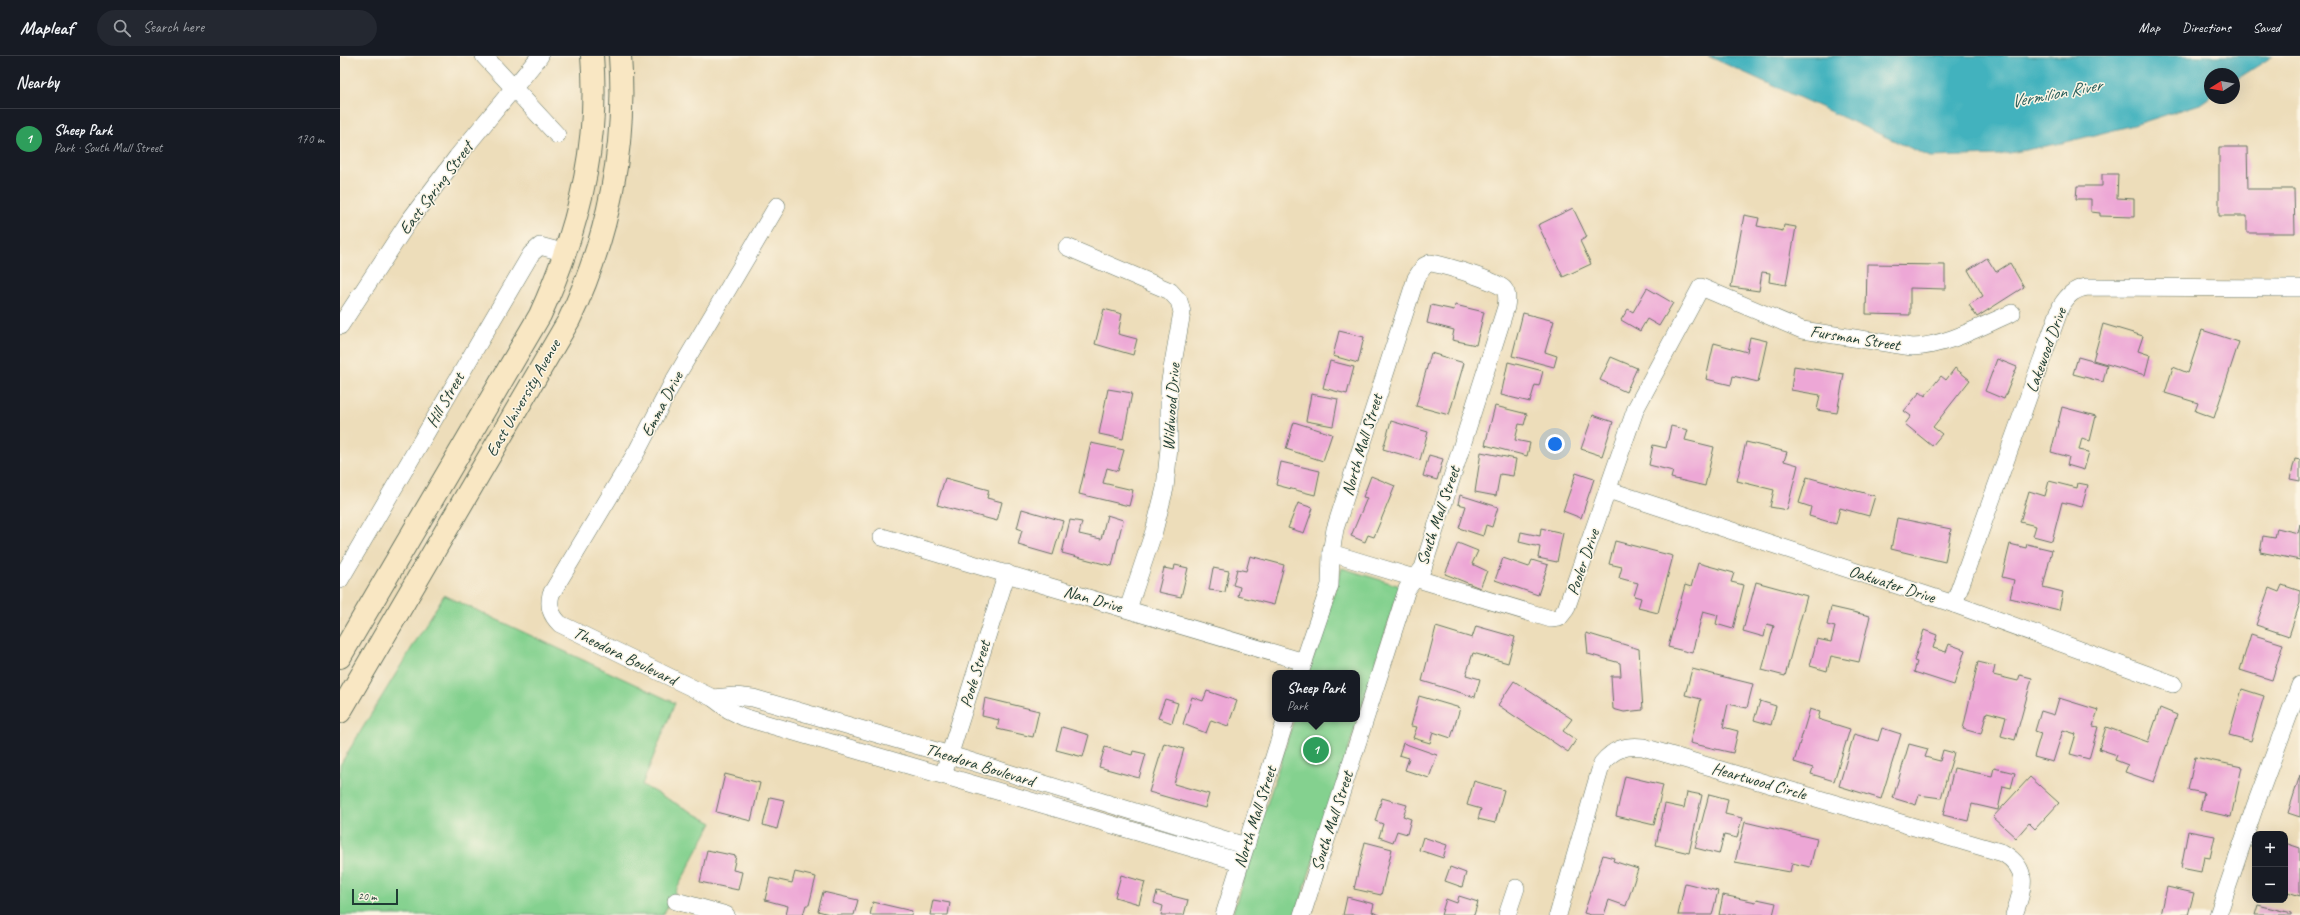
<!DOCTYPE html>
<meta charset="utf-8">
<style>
body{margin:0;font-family:Caveat,sans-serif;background:#242831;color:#f1f3f6}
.controls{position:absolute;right:12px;bottom:12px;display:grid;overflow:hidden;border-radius:8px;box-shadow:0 4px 16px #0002}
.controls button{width:36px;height:36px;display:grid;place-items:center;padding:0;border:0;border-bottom:1px solid #363941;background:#171b24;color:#f1f3f6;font:20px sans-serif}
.compass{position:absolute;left:1864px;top:12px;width:36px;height:36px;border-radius:50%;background:#171b24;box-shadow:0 4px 16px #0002;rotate:259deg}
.scale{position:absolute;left:12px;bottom:10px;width:46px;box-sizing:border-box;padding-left:4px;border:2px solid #1f3d34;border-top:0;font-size:11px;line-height:14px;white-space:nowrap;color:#1f3d34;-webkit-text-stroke:3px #fcf5e5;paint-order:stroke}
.you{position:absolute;left:1215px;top:388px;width:14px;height:14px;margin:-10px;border:3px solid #fff;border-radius:50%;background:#1a73e8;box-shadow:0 0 0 6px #1a73e833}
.badge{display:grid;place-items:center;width:26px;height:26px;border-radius:50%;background:#d1495b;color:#fff;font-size:13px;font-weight:700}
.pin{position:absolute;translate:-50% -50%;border:2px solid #fff;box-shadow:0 1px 4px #0006}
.popup{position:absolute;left:932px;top:614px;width:88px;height:52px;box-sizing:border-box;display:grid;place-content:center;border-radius:8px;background:#171b24;filter:drop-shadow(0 1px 3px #0005);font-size:13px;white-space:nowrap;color:#9ea1a6}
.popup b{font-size:15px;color:#f1f3f6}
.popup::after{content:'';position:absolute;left:50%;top:100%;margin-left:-8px;border:8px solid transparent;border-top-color:#171b24}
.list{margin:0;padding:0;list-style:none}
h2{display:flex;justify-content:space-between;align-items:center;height:52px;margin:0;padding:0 16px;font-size:17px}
h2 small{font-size:13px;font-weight:400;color:#9ea1a6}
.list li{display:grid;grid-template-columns:26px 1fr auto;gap:12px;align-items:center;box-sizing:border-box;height:60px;padding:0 16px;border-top:1px solid #363941}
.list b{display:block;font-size:15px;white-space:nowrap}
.list p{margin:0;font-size:13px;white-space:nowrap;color:#9ea1a6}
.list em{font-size:13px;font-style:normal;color:#9ea1a6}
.icon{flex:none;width:22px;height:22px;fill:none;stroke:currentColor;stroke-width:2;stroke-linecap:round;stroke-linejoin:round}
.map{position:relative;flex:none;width:1960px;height:859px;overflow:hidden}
header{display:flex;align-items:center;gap:24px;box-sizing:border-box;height:56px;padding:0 20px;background:#171b24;border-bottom:1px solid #363941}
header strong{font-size:19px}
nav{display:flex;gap:22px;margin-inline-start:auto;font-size:14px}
.search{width:280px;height:36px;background:#242831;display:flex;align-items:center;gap:10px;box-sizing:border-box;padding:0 14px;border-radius:22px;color:#9ea1a6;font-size:15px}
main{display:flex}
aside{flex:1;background:#171b24}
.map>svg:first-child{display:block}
.green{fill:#84d18f;stroke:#528762}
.water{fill:#43b2be;stroke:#317879}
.building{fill:#eda7d6}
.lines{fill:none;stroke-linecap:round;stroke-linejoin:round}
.street-casing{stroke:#677563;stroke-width:18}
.secondary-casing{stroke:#677563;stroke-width:24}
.street{stroke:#fff;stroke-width:17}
.secondary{stroke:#f9e7c3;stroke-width:22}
.labels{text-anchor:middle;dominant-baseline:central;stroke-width:3;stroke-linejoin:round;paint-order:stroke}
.street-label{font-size:17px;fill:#1f3d34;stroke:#fcf5e5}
.water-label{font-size:18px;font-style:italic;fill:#2a605d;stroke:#fcf5e5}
</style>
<header>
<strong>Mapleaf</strong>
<div class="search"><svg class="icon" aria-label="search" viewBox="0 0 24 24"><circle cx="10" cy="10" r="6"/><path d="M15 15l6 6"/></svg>Search here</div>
<nav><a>Map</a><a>Directions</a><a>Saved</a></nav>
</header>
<main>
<aside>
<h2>Nearby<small></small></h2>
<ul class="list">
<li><span class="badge" style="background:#2e9e5b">1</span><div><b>Sheep Park</b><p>Park · South Mall Street</p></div><em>170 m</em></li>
</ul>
</aside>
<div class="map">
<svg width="1960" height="859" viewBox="0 0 1960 859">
<rect width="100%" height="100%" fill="#fcf5e5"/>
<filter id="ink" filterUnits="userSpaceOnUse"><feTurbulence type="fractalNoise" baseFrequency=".025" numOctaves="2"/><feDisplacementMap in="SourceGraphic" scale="8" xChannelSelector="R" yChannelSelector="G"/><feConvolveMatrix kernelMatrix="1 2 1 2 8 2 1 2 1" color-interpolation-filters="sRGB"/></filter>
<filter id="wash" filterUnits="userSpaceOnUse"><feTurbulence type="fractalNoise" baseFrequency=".012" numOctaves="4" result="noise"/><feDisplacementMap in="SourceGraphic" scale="16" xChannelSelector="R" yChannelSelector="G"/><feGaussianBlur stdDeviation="0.9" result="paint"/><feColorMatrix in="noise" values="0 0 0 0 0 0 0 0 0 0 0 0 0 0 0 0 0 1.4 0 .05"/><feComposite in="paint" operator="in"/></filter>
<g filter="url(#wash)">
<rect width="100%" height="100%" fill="#edddba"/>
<g class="green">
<polygon points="1002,512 1060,530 956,859 892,859 954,663 1017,663 1017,617 968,617"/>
<polygon points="104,539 335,647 302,729 372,767 323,859 0,859 0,709"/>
</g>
<polygon class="water" points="1368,0 1933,0 1894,25 1894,18 1870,18 1870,41 1860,48 1794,69 1722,87 1659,99 1590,101"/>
<g id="blocks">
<g class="building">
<polygon points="1879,91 1907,91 1908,133 1954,133 1955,177 1907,177 1907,160 1879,160"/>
<polygon points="1762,118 1778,118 1777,142 1794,143 1794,161 1760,160 1760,157 1751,156 1751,143 1736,143 1737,130 1762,130"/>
<polygon points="1233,152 1247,181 1240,185 1251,208 1223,221 1198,169"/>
<polygon points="1404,159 1419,162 1417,170 1443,175 1444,169 1456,171 1446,229 1429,226 1430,217 1422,216 1419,235 1391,231"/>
<polygon points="1647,202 1656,216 1670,207 1684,231 1637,261 1629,249 1643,240 1628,214"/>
<polygon points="1527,208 1605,209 1605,233 1570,232 1570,259 1526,258"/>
<polygon points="1307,232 1333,247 1319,270 1307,263 1300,275 1281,264 1288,253 1293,256"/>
<polygon points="1091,249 1114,254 1115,249 1144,256 1136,289 1112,284 1114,274 1087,267"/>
<polygon points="764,253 782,258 778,278 797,283 793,299 755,288"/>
<polygon points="1183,257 1214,265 1205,296 1217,300 1214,311 1172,300"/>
<polygon points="1763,268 1803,280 1798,295 1810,299 1805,319 1753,304"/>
<polygon points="1862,274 1899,286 1874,362 1855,355 1858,347 1825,337 1833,311 1848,317"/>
<polygon points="999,275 1024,281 1018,307 993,300"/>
<polygon points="1410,281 1427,285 1418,326 1393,320 1391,329 1366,323 1374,287 1407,296"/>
<polygon points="1091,297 1124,307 1109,359 1076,350"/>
<polygon points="1271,301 1297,312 1286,336 1260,324"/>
<polygon points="1738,301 1767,309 1763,326 1733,318"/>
<polygon points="1657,303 1677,311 1664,343 1645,335"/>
<polygon points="990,305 1014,311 1007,338 983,332"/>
<polygon points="1168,306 1203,315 1199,330 1195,329 1190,346 1161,339"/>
<polygon points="1454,310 1504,318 1497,357 1477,354 1480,339 1451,334"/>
<polygon points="1615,312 1630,324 1593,371 1602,378 1592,390 1565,368 1571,360 1564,355 1580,336 1585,340 1601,320 1606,324"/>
<polygon points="768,333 792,337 783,383 759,378"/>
<polygon points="971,338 998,343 993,370 966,365"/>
<polygon points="1155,350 1187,358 1184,369 1179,368 1175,384 1190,387 1187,400 1145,389"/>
<polygon points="1722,351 1756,360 1750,385 1742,382 1739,394 1749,396 1744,414 1727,409 1729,401 1711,396"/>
<polygon points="1253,359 1273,366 1262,400 1241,393"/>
<polygon points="1051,365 1088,376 1080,404 1043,393"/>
<polygon points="954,366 992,378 983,405 946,393"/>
<polygon points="1331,370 1348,374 1345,384 1374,391 1365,430 1331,422 1333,415 1309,409 1313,389 1326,392"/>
<polygon points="1406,386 1447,396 1444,405 1458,409 1447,454 1430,451 1434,434 1397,425"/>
<polygon points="751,387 784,394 778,415 767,412 763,427 793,434 789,450 739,438"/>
<polygon points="1141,396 1176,403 1173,420 1160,418 1156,440 1135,436"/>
<polygon points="1089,399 1103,403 1097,424 1083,420"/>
<polygon points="1955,403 1960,404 1960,425 1950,423"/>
<polygon points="941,406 980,415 975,439 936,429"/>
<polygon points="1236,417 1254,423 1241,462 1223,455"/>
<polygon points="1031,420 1055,430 1034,481 1028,479 1025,486 1011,480 1027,442 1023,441"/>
<polygon points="1467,421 1535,440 1529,460 1500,452 1496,468 1469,460 1471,451 1459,447"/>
<polygon points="605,422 649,434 647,442 662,446 657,465 597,449"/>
<polygon points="1709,425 1737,432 1738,427 1748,429 1742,451 1722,446 1712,485 1693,480 1696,470 1680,466 1689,435 1705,440"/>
<polygon points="1120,439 1158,451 1152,471 1146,469 1143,480 1119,472 1126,450 1118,448"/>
<polygon points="958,447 973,452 964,477 948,472"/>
<polygon points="682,453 723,465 713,499 678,489 682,474 677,472"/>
<polygon points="767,459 783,464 772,510 722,497 730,464 742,466 739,478 761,483"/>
<polygon points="1557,462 1611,473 1605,506 1551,493"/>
<polygon points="1960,468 1960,504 1920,496 1923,480 1935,482 1937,472 1958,477"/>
<polygon points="1201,472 1223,477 1217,506 1198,502 1200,491 1179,486 1181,476 1200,480"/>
<polygon points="1275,485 1333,500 1318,557 1298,552 1301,542 1294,540 1298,527 1279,522 1282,511 1269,508"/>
<polygon points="1118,487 1138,495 1132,508 1147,515 1140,532 1105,518"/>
<polygon points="1670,488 1686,492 1687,488 1712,494 1703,531 1723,536 1719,554 1670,542 1674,524 1662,521"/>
<polygon points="910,500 944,509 934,549 898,540 900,531 893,529 897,513 906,515"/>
<polygon points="1163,502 1189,511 1192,504 1208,509 1198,539 1155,524"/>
<polygon points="1358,507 1394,517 1391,526 1404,529 1393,573 1376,568 1378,559 1363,555 1352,597 1328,591 1345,529 1351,531"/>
<polygon points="835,509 848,512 841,541 818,536 824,512 834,514"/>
<polygon points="873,512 889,515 885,536 869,534"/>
<polygon points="1416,526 1467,540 1445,620 1422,614 1434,570 1427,568 1424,581 1403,575"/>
<polygon points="1942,529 1960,535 1960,547 1949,580 1916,569 1929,532 1939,536"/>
<polygon points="1491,551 1530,560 1519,606 1491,600 1487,615 1470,610 1477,583 1491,586 1495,571 1487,569"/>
<polygon points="1136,570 1175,581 1168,607 1133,597 1126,619 1140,623 1135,641 1082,625 1096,571 1132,582"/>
<polygon points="1584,574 1597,579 1593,592 1606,596 1609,588 1625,594 1614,629 1574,616 1577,606 1574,605"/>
<polygon points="1246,577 1299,593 1303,654 1284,656 1273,653 1271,620 1281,620 1280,607 1248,598"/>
<polygon points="1911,578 1943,588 1932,624 1900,614"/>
<polygon points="1638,606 1655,610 1653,619 1678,625 1680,619 1692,622 1675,684 1661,680 1666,661 1647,656 1641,678 1623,673"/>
<polygon points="1352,613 1413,628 1407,652 1388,648 1383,671 1398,675 1393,697 1350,687 1361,643 1345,639"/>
<polygon points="1174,625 1232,663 1223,675 1236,684 1228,696 1158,649"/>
<polygon points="1902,633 1924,640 1911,685 1889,679"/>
<polygon points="867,635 897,645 888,670 871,664 866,677 843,668 852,641 863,645"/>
<polygon points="1079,640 1120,652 1111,682 1093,676 1090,687 1073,682 1077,671 1071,670"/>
<polygon points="645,642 699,655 693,681 657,673 659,664 642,660"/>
<polygon points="1719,642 1758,654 1753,670 1758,671 1749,703 1730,698 1736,678 1723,674 1713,706 1694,701 1701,677 1695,675 1701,655 1714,659"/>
<polygon points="825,643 838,647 832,667 818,662"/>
<polygon points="1420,645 1436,650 1431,669 1414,664"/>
<polygon points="1820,652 1837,659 1814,726 1785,716 1788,709 1775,704 1777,699 1759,693 1766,671 1808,686"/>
<polygon points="1470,653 1480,656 1478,663 1510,673 1494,725 1471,718 1473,712 1454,706"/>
<polygon points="722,671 749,679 743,701 716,694"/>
<polygon points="1542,672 1561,678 1541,743 1499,730 1514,678 1538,685"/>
<polygon points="824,687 844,693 834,728 869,738 865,752 809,736"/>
<polygon points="1063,687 1097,699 1089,722 1065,714 1069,702 1059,699"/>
<polygon points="1569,688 1588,693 1585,701 1600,705 1603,694 1614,697 1601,742 1579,739 1576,749 1553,742"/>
<polygon points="765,691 792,699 793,695 806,698 799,722 759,711"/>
<polygon points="1855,701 1902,711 1891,761 1860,754 1864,737 1848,734"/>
<polygon points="1614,712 1652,720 1654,712 1675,717 1671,732 1663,730 1658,754 1632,748 1628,765 1603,759"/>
<polygon points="385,718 420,727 411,765 376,756"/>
<polygon points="1960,719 1960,761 1948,757"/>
<polygon points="1285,720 1323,729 1314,769 1276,760"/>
<polygon points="1690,721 1719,747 1695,773 1689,767 1676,782 1653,761"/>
<polygon points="1134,725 1164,734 1155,767 1138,763 1141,753 1127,749"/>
<polygon points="1347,736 1362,739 1349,797 1316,789 1325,748 1344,752"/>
<polygon points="1369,738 1388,743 1385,758 1402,762 1397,782 1384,779 1379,798 1355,792"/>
<polygon points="430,741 444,744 437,773 423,769"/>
<polygon points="1042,742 1067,749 1063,760 1071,763 1067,778 1057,775 1053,786 1039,781 1043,768 1035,765"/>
<polygon points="1405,766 1477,783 1470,811 1452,807 1450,816 1395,806"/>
<polygon points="1848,775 1875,780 1870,802 1864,801 1861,816 1841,812"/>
<polygon points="1083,781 1107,789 1103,802 1079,794"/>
<polygon points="1025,786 1052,793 1041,839 1014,833"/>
<polygon points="1945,787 1960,792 1960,840 1945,835"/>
<polygon points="367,794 396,800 393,814 402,816 398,834 360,826"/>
<polygon points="1263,799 1274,802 1273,805 1298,813 1286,850 1269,844 1264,859 1251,859 1244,857"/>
<polygon points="1110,811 1126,817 1122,831 1105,825"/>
<polygon points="455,816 476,821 469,849 466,849 463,859 446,859 448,850 425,844 430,822 452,827"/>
<polygon points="781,819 805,826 799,848 775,841"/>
<polygon points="1345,827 1378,835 1372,859 1338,859"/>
<polygon points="1827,831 1854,837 1848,859 1821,859"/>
<polygon points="483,836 518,844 514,859 493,859 478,855"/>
<polygon points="817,836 848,844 844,859 821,859 823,850 814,847"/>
<polygon points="1383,839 1416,846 1417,843 1436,847 1433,859 1379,859"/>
<polygon points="1119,840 1138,846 1134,859 1101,859 1106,843 1117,847"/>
<polygon points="1007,841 1034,848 1032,856 1040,859 1003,859"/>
<polygon points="593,844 610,847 608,859 590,859"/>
<polygon points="533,846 572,855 571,859 530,859"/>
<polygon points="1918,849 1951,857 1951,859 1915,859"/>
</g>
</g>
</g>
<g filter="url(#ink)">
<use href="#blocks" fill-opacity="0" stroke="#677563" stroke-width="1"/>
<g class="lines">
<g class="street-casing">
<g id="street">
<polyline points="144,0 217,79"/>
<path d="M437 150 333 326 297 395 211 538C208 551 211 559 220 568L373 642 389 654 403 661 900 806"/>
<polyline points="727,191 830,235 839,245 842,256 829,330 829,392 825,432 814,475 788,553"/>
<polyline points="0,270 69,165 117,101 200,0"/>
<polyline points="1268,434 1614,548 1833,628"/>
<polyline points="542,481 964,606"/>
<path d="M991 497 1211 563 1219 562 1226 553 1296 352 1361 231 1462 274 1572 291C1606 290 1641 270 1672 257"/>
<polyline points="0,524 191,198 200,190 226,197"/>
<path d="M1614 548 1721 250C1728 239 1734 233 1747 231L1960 232"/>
<path d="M960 617 990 529 991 497 995 473 1076 222 1084 210 1090 207C1101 208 1158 225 1164 233 1168 238 1167 244 1166 251L1083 512 1067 533 962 859"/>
<polyline points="373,642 395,640 413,642 610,699 906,790"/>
<polyline points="606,710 667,517"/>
<polyline points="336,845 386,859"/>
<polyline points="884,859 946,663"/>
<polyline points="1167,859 1176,832"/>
<path d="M1218 859 1262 707C1274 693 1285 689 1303 691L1663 797C1691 814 1683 833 1674 859"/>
<polyline points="1878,859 1915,750 1960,629"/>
</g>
</g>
<g class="secondary-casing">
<g id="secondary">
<path d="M0 601 200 259C237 178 260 91 252 0"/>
<path d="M0 656 229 264C268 183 287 90 280 0"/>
</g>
</g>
<use href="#street" class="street"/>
<use href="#secondary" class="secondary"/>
</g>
</g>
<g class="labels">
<g class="street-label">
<text transform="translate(96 132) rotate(-53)">East Spring Street</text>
<text transform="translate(1515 282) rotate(9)">Fursman Street</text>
<text transform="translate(1706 294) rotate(-70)">Lakewood Drive</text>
<text transform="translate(183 342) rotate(-60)">East University Avenue</text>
<text transform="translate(105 344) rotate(-60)">Hill Street</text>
<text transform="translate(322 348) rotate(-62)">Emma Drive</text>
<text transform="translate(831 351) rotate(-86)">Wildwood Drive</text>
<text transform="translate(1022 389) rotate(-73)">North Mall Street</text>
<text transform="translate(1098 460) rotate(-71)">South Mall Street</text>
<text transform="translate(1243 506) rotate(-71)">Pooler Drive</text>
<text transform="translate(1552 528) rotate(18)">Oakwater Drive</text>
<text transform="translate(753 543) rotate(16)">Nan Drive</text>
<text transform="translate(285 600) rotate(26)">Theodora Boulevard</text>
<text transform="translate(635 618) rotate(-73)">Poole Street</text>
<text transform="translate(640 709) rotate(17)">Theodora Boulevard</text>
<text transform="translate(1419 725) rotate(16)">Heartwood Circle</text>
<text transform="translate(915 761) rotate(-72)">North Mall Street</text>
<text transform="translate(992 765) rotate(-72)">South Mall Street</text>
</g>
<g class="water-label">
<text transform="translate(1716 37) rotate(-11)">Vermilion River</text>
</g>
</g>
</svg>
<div class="controls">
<button>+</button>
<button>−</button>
</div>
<svg class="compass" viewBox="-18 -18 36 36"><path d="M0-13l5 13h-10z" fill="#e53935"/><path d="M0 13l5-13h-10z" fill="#9ea1a6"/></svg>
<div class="scale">20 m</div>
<div class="you"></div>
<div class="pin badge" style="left:976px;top:694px;background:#2e9e5b">1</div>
<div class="popup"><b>Sheep Park</b>Park</div>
</div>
</main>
